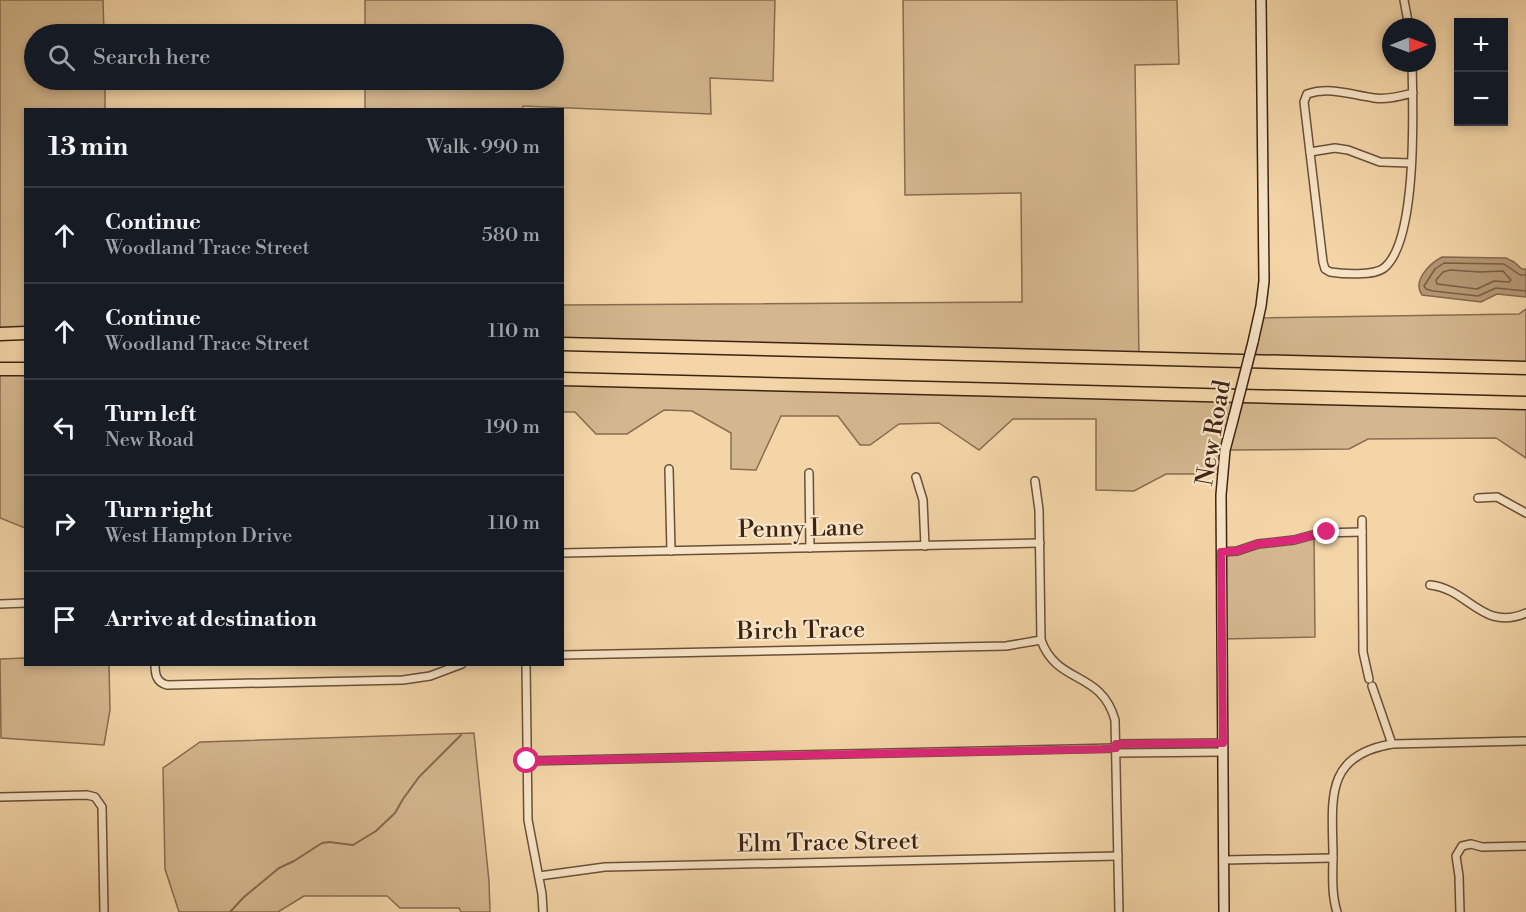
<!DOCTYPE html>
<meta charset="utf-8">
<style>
body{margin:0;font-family:"Libre Bodoni",serif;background:#242831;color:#f1f3f6}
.controls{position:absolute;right:18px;top:18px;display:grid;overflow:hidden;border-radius:0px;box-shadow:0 3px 9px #0003}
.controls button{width:54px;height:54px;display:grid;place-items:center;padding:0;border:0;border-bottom:2px solid #363941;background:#171b24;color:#f1f3f6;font:30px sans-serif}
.compass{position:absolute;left:1382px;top:18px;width:54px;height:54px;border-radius:50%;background:#171b24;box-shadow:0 3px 9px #0003;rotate:89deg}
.stop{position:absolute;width:18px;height:18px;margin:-14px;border:4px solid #db2777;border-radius:50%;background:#fff}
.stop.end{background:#db2777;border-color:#fff;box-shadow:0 2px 6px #0008}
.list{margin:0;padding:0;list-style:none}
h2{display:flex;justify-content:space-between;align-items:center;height:78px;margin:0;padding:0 24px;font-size:26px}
h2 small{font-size:20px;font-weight:400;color:#9ea1a6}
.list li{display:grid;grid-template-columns:39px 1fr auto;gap:18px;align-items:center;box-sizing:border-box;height:96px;padding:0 24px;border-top:2px solid #363941}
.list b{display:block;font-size:22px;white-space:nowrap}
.list p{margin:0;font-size:20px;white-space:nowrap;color:#9ea1a6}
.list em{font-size:20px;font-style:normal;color:#9ea1a6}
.icon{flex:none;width:33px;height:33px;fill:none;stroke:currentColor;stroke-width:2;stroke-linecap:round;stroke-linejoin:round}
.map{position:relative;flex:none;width:1526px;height:912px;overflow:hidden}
.search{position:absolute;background:#171b24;box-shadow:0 3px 9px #0003;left:24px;top:24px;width:540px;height:66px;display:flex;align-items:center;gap:15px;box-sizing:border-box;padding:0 21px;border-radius:33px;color:#9ea1a6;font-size:22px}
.panel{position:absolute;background:#171b24;box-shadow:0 3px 9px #0003;left:24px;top:108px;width:540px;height:558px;border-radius:0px}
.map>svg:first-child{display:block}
.green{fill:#d4b78f;stroke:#886d51;stroke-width:1.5}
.water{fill:#b59875;stroke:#85694e;stroke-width:1.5}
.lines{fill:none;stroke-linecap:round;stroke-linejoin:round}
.shore{stroke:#795e44;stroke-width:1.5}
.stream{stroke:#85694e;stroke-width:2}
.street-casing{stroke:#6a5038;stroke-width:10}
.secondary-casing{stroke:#3d2313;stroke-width:12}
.highway-casing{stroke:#3d2313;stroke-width:15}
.street{stroke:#f7e4c6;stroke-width:7}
.secondary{stroke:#f7e4c6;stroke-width:9}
.highway{stroke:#f3d5a8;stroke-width:12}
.secondary-bridge-casing{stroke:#3d2313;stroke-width:12;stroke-linecap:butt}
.secondary-bridge{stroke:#f7e4c6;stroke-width:9}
.route{stroke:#db2777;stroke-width:8}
.labels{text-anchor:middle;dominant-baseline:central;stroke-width:4.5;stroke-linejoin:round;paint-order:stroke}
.street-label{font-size:24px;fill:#3d2313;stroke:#f7e4c6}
</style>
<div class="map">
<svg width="1526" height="912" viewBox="0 0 1526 912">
<rect width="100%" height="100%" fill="#f3d5a8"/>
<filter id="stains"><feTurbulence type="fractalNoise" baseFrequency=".00333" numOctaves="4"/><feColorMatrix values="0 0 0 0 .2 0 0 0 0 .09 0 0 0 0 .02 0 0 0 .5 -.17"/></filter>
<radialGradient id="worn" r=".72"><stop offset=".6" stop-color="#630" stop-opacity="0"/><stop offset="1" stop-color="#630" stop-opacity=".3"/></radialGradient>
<g class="green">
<polygon points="0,0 103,0 104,34 34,34 34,80 105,80 105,109 26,110 25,333 0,334"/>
<polygon points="365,0 775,0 773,81 710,78 711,114 523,106 522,110 365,109 365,80 554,80 554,34 365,34"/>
<polygon points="903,0 1177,0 1179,64 1135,65 1139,359 563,344 563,305 1022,302 1021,193 905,195"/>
<polygon points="1526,309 1526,368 1248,361 1258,318 1519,314"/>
<polygon points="25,369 25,528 0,518 0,370"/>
<polygon points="563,379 1526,403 1526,458 1496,438 1368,439 1349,449 1226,450 1223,474 1166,474 1134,491 1096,490 1096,419 1013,419 979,450 939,423 899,424 870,445 860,445 838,416 781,416 756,470 731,469 731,433 692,411 664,410 627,434 596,434 575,412 563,412"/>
<polygon points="1314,534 1315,637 1222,639 1221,552"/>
<polygon points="25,658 26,664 109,665 110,710 104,745 1,738 0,659"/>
<polygon points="474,733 489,881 490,912 461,912 459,908 400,908 387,896 304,896 278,912 179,912 165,869 163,768 200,742"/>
</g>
<path class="water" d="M1442 257 1506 258 1514 262 1522 269H1526V297L1497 294 1481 302 1422 295C1412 281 1429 264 1442 257Z"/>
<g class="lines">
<g class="shore">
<polygon points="1450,270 1480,272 1503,271 1511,280 1509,282 1494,281 1477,289 1437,284 1436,280 1443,272"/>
<polyline points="1526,275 1520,275 1504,264 1444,263 1435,269 1424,286 1426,289 1433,291 1478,296 1496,288 1526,291"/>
</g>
<polyline class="stream" points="230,912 244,897 279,868 294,861 322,843 329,842 353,845 376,831 395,813 403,799 419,777 461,735"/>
<g class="street-casing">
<g id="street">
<polyline points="1404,0 1409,27"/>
<path d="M1412 63C1413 106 1418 241 1384 268 1374 276 1343 274 1330 272L1325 269 1323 262 1304 102 1307 94C1331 86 1351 95 1374 98 1387 100 1401 96 1413 93"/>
<polyline points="1310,152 1335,148 1348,150 1380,162 1411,163"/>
<polyline points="669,469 671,551"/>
<polyline points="809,473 810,548"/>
<polyline points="916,477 923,500 925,546"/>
<path d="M1035 481 1039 510 1041 640C1057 685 1101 670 1115 720L1119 912"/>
<polyline points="1478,498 1497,497 1526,513"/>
<polyline points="1362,520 1363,652 1369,679"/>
<polyline points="1221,552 1237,551 1258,544 1294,540 1320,533 1362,532"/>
<polyline points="562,553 1040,543"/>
<path d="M1430 585C1469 589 1482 632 1526 613"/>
<polyline points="0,604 26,603"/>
<polyline points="562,655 1006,646 1041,640"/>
<path d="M155 664C155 674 156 682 167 685L403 680 430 676 462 664"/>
<polyline points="526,664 528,820 542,894 543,912"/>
<polyline points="1372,686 1392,744"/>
<polyline points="1116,744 1223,743"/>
<polyline points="1117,753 1223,752"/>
<polyline points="527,761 1116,748"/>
<polyline points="0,797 87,795 95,797 102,807 104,912"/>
<polyline points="1224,860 1333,858"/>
<polyline points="539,876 605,867 1118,856"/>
<path d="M1337 912C1331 893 1333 872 1333 853 1332 798 1325 755 1392 744L1526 741"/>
<polyline points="1460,912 1459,876 1456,856 1462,846 1471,844 1482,847 1526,846"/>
</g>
</g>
<g class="secondary-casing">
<g id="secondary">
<polyline points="1253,342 1261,306 1264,281 1261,0"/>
<polyline points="1224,912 1221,495 1225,450 1234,416"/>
</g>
</g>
<g class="highway-casing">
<g id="highway">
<polyline points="0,334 26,333"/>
<polyline points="562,344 1526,368"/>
<polyline points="0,369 26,369"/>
<polyline points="562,379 1526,403"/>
</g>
</g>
<use href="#street" class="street"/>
<use href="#secondary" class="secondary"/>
<use href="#highway" class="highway"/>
<g class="secondary-bridge-casing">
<polyline id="secondary-bridge" points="1234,416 1253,342"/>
</g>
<use href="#secondary-bridge" class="secondary-bridge"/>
</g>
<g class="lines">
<polyline class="route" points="527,761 1103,749 1116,748 1116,744 1223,743 1221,552 1237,551 1258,544 1293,540 1327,532"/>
</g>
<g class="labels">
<g class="street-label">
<text transform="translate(1214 433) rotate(-80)">New Road</text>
<text transform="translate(801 529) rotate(-1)">Penny Lane</text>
<text transform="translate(801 631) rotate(-1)">Birch Trace</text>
<text transform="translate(828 843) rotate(-1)">Elm Trace Street</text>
</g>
</g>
<rect width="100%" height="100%" filter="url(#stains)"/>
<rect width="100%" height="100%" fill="url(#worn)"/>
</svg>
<div class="controls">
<button>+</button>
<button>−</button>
</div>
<svg class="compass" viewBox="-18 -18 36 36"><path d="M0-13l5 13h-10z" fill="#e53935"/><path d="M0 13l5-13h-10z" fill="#9ea1a6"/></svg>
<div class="stop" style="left:527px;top:761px"></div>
<div class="stop end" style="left:1327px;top:532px"></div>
<div class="search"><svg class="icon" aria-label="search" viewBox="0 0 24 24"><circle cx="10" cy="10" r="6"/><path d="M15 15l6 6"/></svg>Search here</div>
<section class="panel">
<h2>13 min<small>Walk · 990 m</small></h2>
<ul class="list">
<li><svg class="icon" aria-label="ahead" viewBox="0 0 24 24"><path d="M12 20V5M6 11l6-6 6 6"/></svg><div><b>Continue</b><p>Woodland Trace Street</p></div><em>580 m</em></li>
<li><svg class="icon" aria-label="ahead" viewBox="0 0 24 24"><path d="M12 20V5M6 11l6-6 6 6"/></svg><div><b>Continue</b><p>Woodland Trace Street</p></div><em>110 m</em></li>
<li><svg class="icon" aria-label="left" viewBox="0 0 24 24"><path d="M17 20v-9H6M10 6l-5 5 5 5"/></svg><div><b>Turn left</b><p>New Road</p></div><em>190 m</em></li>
<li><svg class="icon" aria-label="right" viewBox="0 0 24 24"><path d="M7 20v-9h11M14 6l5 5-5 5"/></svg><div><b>Turn right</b><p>West Hampton Drive</p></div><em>110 m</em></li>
<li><svg class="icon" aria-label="arrive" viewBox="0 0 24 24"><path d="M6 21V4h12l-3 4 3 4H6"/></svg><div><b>Arrive at destination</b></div></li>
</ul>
</section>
</div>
